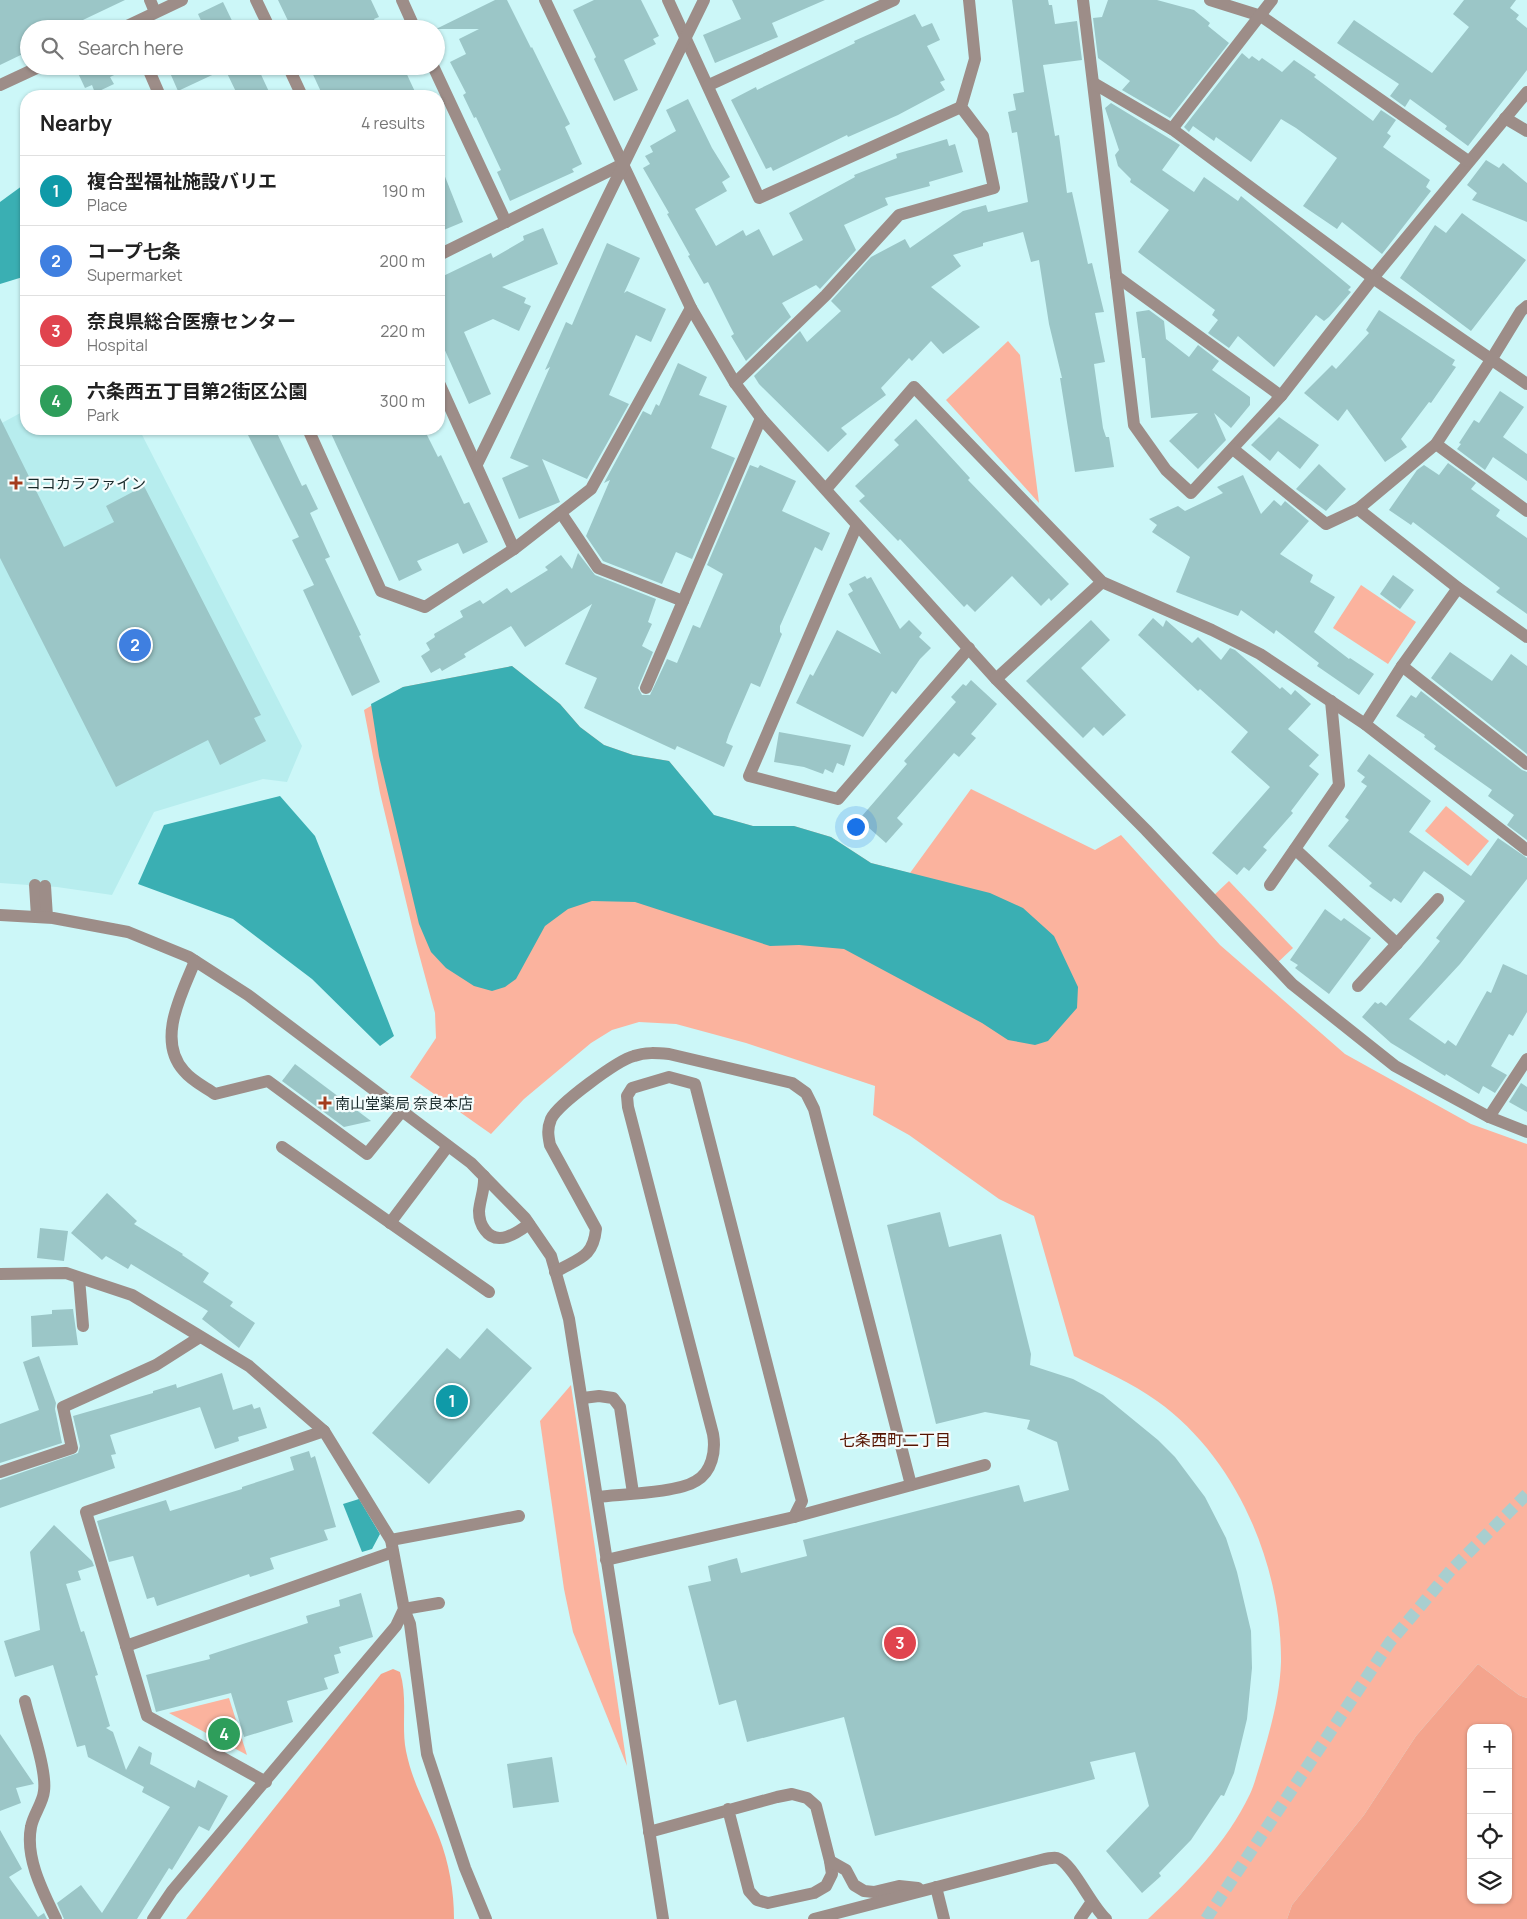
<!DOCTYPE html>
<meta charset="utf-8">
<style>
body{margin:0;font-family:Manrope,"Noto Sans JP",sans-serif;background:#f6f6f6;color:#222}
.controls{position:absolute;right:15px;bottom:15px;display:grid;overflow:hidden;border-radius:10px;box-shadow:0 1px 4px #0004}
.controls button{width:45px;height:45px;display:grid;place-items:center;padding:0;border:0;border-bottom:1px solid #e0e0e0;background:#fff;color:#222;font:25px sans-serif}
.you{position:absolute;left:855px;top:826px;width:18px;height:18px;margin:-12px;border:4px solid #fff;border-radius:50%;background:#1a73e8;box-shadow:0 0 0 8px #1a73e833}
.badge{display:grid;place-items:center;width:32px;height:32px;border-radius:50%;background:#a43c1d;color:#fff;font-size:16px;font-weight:700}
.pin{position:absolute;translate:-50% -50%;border:2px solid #fff;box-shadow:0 1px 5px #0006}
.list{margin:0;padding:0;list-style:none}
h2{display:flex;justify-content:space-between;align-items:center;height:65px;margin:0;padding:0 20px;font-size:21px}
h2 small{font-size:16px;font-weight:400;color:#767676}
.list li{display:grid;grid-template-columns:32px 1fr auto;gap:15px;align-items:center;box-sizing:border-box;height:70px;padding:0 20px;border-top:1px solid #e0e0e0}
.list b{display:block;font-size:19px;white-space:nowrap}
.list p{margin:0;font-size:16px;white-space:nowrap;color:#767676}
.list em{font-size:16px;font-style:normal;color:#767676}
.icon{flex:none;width:28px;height:28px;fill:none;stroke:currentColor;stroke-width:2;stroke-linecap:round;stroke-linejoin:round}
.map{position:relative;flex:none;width:1527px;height:1919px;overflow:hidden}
.search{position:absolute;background:#fff;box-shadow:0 1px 4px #0004;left:20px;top:20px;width:425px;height:55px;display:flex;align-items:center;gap:12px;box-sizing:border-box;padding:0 18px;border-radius:28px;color:#767676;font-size:19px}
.panel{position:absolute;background:#fff;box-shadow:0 1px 4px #0004;left:20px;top:90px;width:425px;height:345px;border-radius:20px}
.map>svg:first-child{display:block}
.built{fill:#b7edee}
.green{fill:#fbb39e}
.forest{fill:#f4a48d;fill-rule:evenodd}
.water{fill:#3aafb3}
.building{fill:#9bc6c7}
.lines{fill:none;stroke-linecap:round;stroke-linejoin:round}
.major-tunnel{stroke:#a8cecf;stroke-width:12;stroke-dasharray:12 6;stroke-linecap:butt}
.minor{stroke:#9d8d88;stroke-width:12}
.poi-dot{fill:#a43c1d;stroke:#f4fdfd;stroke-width:2}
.labels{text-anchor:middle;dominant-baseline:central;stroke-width:4.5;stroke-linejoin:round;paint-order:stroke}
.poi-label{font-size:15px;fill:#192a2b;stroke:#f4fdfd;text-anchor:start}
.neighbourhood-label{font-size:16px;fill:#551401;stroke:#f4fdfd}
</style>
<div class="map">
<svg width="1527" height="1919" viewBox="0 0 1527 1919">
<rect width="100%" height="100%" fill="#ccf7f8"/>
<polygon class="built" points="26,410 26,429 139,429 302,746 287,782 263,779 154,812 112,895 57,887 0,883 0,424"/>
<g class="green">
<polygon points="1008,341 1020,355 1039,503 946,400"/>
<polygon points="1361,585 1416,622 1388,664 1333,628"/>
<path d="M512 666 560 704 580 727 604 745 633 755 669 761 713 815 753 826H794L831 837 871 863 910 873 971 789 1095 850 1121 835 1220 945 1345 1054 1471 1124 1527 1144V1698L1519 1695 1478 1664 1416 1736 1364 1815 1292 1905 1287 1919H1148C1188 1882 1226 1844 1250 1794 1255 1783 1258 1770 1262 1758 1271 1727 1280 1695 1281 1662 1282 1566 1237 1458 1157 1401 1132 1383 1102 1370 1074 1356L1034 1216 999 1199 909 1135 873 1115 875 1086 746 1043 676 1024 639 1022 612 1030 591 1043 524 1099 491 1134 410 1077 436 1038 435 1013 416 943 380 793 364 710 403 687Z"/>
<polygon points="1446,806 1489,841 1468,866 1425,831"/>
<polygon points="1229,881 1293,948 1275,965 1211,898"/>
<polygon points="571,1385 627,1766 573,1632 564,1589 540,1421"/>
<polygon points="229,1698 247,1755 169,1713"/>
</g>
<g class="forest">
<path d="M1478 1664 1519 1695 1527 1698V1919H1287L1292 1905 1364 1815 1416 1736ZM1471 1728H1508V1900H1471Z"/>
<path d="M393 1669 400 1672C408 1698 401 1725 406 1751 413 1785 427 1806 439 1837 449 1863 454 1891 454 1919H186L381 1674Z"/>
</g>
<g class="water">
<polygon points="26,183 26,276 0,284 0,202"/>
<polygon points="512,666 560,704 580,727 604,745 633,755 669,761 714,815 753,826 794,826 831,837 871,863 990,893 1023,908 1054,936 1078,987 1077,1008 1048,1041 1035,1045 1008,1040 982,1023 844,949 799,945 770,946 635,902 592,901 568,909 545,926 516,979 505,987 492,991 474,986 446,968 431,952 419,924 379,756 371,704 403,687"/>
<polygon points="280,796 315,836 394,1036 380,1046 312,979 233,919 138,884 164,825"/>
<polygon points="359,1499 380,1534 372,1549 362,1552 343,1504"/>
</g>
<g class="building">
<polygon points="0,0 125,0 64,29 29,29 29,51 0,65"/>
<polygon points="278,0 371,0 379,17 374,19 379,29 292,29"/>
<polygon points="495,0 507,0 531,48 532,47 570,124 565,127 582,164 572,169 574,172 510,201 497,172 501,170 476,117 474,118 463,95 466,93 450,62 466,54 459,39 479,29 436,29"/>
<polygon points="594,0 641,0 659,36 653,39 656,44 624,60 638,90 614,101 594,59 596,57 573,10"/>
<polygon points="732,0 825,0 772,23 778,37 715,63 703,35 741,19"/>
<polygon points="1012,0 1048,0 1049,5 1052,5 1055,24 1077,21 1082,60 1043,65 1055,136 1059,135 1067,193 1072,192 1088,264 1092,263 1104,312 1095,313 1105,362 1094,364 1103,428 1106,437 1109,437 1114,467 1075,472 1060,378 1062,378 1049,324 1039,260 1031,262 1023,232 983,243 983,246 953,255 961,266 931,287 980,327 943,354 931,341 912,361 909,358 881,388 886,395 841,428 847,434 828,452 759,384 754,376 800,331 807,342 841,311 831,301 871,257 905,239 910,248 963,211 986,205 988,212 1028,202 1017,132 1012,133 1008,112 1016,110 1013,94 1024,92"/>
<polygon points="1108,0 1157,0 1194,10 1210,23 1208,26 1229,43 1170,118 1122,90 1130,81 1098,58 1093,18 1102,17"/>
<polygon points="1464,0 1516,0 1510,8 1519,15 1516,19 1527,28 1527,70 1468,146 1445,129 1447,126 1410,99 1405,107 1390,96 1399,84 1337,43 1354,20 1432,73 1469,27 1453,14"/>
<polygon points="223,2 236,29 205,29 198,14"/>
<polygon points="915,14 922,27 932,23 940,40 927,46 945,80 940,82 945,90 898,115 848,137 847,135 773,171 771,167 766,169 731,100 756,87 757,90 855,43 854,41"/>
<polygon points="1242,53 1249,59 1252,56 1259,61 1262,58 1282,72 1294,60 1316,75 1314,77 1373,121 1381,110 1396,120 1387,133 1391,136 1383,147 1430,180 1426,187 1431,191 1382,254 1342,222 1337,229 1303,206 1337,158 1296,128 1281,119 1251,162 1216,137 1214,141 1193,126 1189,132 1184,127"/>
<polygon points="83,66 133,66 110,77 114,84 95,93 92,85 85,88 77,71 84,68"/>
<polygon points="167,66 257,66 271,96 238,96 225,69 178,91"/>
<polygon points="309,66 403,66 417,96 323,96"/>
<polygon points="688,99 712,148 730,177 722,182 727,191 695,209 716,246 743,230 746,236 759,229 773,256 803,240 789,213 855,177 854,175 897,158 896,154 947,139 949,146 955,144 963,172 929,182 930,186 885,198 888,205 844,225 856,250 820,289 816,285 782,303 791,317 746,361 731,336 734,334 708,282 704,284 688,256 690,255 667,214 669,213 643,168 650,164 645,156 653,152 650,146 676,131 666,110"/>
<polygon points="1111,103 1180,145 1162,170 1194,192 1204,177 1238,201 1241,196 1351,287 1348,290 1351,292 1329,317 1324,321 1316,315 1274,367 1238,336 1229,348 1208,333 1218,320 1212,315 1215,310 1138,252 1169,210 1130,182 1131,179 1118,166 1115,155 1119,150 1105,108"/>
<polygon points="1486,160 1499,168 1503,163 1527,183 1527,222 1472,200 1477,193 1467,185"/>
<polygon points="440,164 463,222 439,232 439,165"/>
<polygon points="1462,213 1526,260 1471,331 1400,278 1435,225 1446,233"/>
<polygon points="543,228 558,264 502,287 526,298 524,303 531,306 519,331 493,319 464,332 491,394 469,404 439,337 439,278 491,253 493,258 524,240 523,236"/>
<polygon points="607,243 640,258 624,293 627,291 666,309 651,342 636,335 609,395 629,404 587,479 542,459 560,502 519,519 502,478 529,466 510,458 550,367 545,370 566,322 572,325"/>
<polygon points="1149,310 1164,321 1166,339 1189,357 1198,345 1219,361 1212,370 1250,397 1250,405 1231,428 1214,413 1226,440 1198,469 1169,441 1198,413 1151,418 1145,358 1142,358 1136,312"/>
<polygon points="1379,310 1450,357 1455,360 1452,365 1456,367 1431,403 1429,402 1401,439 1407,447 1385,462 1347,409 1338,421 1304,393 1332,365 1336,369 1369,333 1366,330"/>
<polygon points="678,363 707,377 699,395 727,406 711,448 735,458 692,559 676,552 662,584 603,561 586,536 610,480 604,483 643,411 651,415 656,404 659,406"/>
<polygon points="1500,391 1524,407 1503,437 1527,454 1527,481 1493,457 1485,470 1457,449 1461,444 1459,443 1474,420 1479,423"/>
<polygon points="1279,417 1319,445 1300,469 1278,451 1270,461 1251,445"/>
<polygon points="0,418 64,547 114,522 106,506 144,486 261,715 254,718 266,741 220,765 208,740 116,787 0,558"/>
<polygon points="916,419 970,478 968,480 1069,584 1051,601 1049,598 1041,606 1012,576 975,612 967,604 964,607 900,539 898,541 859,501 865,496 855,486 899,445 894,440"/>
<polygon points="245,429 275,429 302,486 306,484 318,509 310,513 330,557 325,559 361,635 359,636 380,682 352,696 303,590 314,585 292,540 299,537"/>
<polygon points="329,429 424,429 438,457 441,455 464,504 469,502 488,542 463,554 458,543 417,561 422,570 399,581"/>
<polygon points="1448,463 1476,483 1471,489 1500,510 1496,516 1527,538 1527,614 1496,592 1500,588 1413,522 1411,525 1389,510 1417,470 1424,465 1439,475"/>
<polygon points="1319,464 1346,489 1326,511 1296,489"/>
<polygon points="750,465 758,468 760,465 796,481 782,511 830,533 822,551 815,547 780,626 780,632 782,634 760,687 751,683 729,734 726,743 733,746 724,767 677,746 675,750 584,708 597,678 565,664 592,604 525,647 511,626 464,654 466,657 442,671 440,668 431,673 421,656 430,650 426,643 435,637 434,634 463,617 460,611 480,600 483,604 507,588 511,593 548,570 545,567 561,555 572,569 578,553 595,575 656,599 648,622 652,624 642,646 653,652 638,688 642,695 650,695 667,659 677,663 693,625 700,628 723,574 707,565"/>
<polygon points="1243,475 1261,514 1274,500 1281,506 1285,501 1309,521 1280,554 1313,575 1310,582 1335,597 1314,632 1349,659 1350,658 1374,674 1359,695 1317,666 1319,663 1276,630 1274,634 1241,610 1238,616 1176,592 1190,557 1152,532 1157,525 1149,519 1178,506 1185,511 1223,493 1217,487"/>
<polygon points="1393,575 1414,590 1400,609 1380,594"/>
<polygon points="865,576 867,579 871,577 900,629 909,620 922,633 919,637 931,648 920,659 896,694 892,691 863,737 796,703 810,674 813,676 837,630 881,654 848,594 853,591 849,584"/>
<polygon points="1153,618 1163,627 1166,620 1192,643 1198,637 1221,660 1230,648 1235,650 1280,689 1282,687 1291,695 1295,690 1311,704 1288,729 1319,755 1309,766 1319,774 1291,811 1293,813 1263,847 1267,850 1249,871 1244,867 1237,875 1212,853 1270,787 1231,752 1248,732 1200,689 1198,691 1138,635"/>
<polygon points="1091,620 1110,640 1081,668 1126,715 1103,736 1094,727 1083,738 1026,681"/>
<polygon points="1450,652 1492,681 1511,654 1527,666 1527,754 1431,678"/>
<polygon points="971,680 997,704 971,734 976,738 959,757 954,753 897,818 903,824 886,843 860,820 862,816 907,764 904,761 956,702 951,697 963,684 966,686"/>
<polygon points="1421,691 1522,770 1527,772 1527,840 1507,825 1514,815 1488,796 1492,790 1434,749 1436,746 1424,737 1425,735 1396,716 1411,695 1416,698"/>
<polygon points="779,732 851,745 844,766 837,763 833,773 825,769 823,774 804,767 774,762"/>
<polygon points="1369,754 1431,801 1409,832 1471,876 1498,838 1527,858 1527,879 1460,964 1409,1019 1445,1044 1448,1040 1456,1046 1487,991 1491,993 1503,964 1527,975 1527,1012 1513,1036 1509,1034 1491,1066 1507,1075 1495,1093 1483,1086 1479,1094 1446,1074 1445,1076 1391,1043 1362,1017 1375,1002 1378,1004 1381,1002 1386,1006 1421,965 1440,941 1436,938 1465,901 1424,871 1401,903 1394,898 1391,902 1369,886 1372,883 1328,846 1349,820 1345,817 1367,786 1361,782 1365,777 1357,771"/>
<polygon points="1325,909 1341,921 1344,918 1371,938 1329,994 1295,968 1298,965 1290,960"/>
<polygon points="295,1064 371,1121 344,1127 282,1081"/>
<polygon points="1521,1083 1527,1087 1527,1112 1509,1102"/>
<polygon points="107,1193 137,1221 134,1224 183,1254 182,1255 209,1273 203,1282 233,1302 230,1306 255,1323 239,1348 202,1319 208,1311 131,1264 128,1269 106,1256 102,1260 71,1233"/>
<polygon points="940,1212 949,1247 1001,1234 1031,1354 1030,1365 1073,1379 1103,1395 1158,1440 1175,1457 1205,1497 1226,1538 1237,1572 1251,1631 1252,1668 1247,1719 1234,1773 1224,1796 1221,1795 1191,1840 1159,1873 1161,1876 1142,1893 1106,1851 1149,1806 1135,1752 1090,1762 1095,1779 875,1836 844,1717 747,1742 736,1700 719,1705 688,1586 711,1581 708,1566 737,1558 741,1573 807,1556 803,1540 1019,1485 1024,1502 1069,1490 1057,1442 1027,1429 1030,1420 985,1412 936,1424 887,1225"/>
<polygon points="40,1228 68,1231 64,1261 37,1258"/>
<polygon points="73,1309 78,1345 32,1347 31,1316 52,1314 52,1310"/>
<polygon points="487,1328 532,1368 429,1484 372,1433 447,1348 460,1359"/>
<polygon points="39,1356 56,1403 55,1409 62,1443 0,1463 0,1424 39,1410 23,1362"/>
<polygon points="222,1373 233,1410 252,1404 254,1409 260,1407 267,1428 238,1437 239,1441 215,1449 200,1407 110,1435 116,1454 111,1455 115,1468 0,1508 0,1480 78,1453 80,1446 73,1416 153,1393 153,1391 176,1384 177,1388"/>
<polygon points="309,1451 311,1458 315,1456 336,1527 324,1530 328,1540 270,1558 274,1569 250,1577 249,1574 157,1606 154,1597 147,1599 133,1556 109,1562 97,1521 166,1500 170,1511 242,1489 242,1487 294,1470 290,1457"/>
<polygon points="54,1525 92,1561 94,1566 78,1571 81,1580 66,1584 81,1632 84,1631 98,1675 95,1676 110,1726 106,1728 113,1732 126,1770 139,1746 152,1753 150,1764 195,1788 198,1780 228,1796 209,1831 199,1826 172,1870 169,1868 137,1919 64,1919 57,1903 81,1885 102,1913 170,1807 142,1792 144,1787 88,1757 85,1745 77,1747 53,1665 15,1677 4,1641 40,1630 30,1552"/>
<polygon points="361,1593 373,1637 339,1647 341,1653 334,1655 339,1673 324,1678 328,1689 287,1701 293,1722 244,1737 231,1693 156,1712 146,1675 210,1659 209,1655 308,1623 306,1616 340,1606 339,1600"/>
<polygon points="0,1734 34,1784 16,1788 21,1803 0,1811"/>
<polygon points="552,1757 559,1802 513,1808 507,1764"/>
<polygon points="0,1830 22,1869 9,1877 38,1917 44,1913 47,1919 0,1919"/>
</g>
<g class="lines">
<polyline class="major-tunnel" points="1206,1919 1390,1642 1451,1570 1527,1494"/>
<g class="minor">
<polyline points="150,0 155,12"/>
<polyline points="256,0 270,29"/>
<polyline points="402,0 415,29"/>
<polyline points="545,0 691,308 735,383 761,418 996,679 1146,830 1292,984 1395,1066 1489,1117 1527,1132"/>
<polyline points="668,0 759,198 961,107"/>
<polyline points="1083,0 1134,425 1166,470 1191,493 1281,396 1373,278 1527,92"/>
<polyline points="1210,0 1261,16 1468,161"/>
<polyline points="121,29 182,0"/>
<polyline points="147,66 160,96"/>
<polyline points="288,66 302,96"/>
<polyline points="433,66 506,222"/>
<polyline points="1095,84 1172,129 1373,278 1527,384"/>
<polyline points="0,85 41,66"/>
<polyline points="709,85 894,0"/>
<polyline points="1505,118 1527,131"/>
<polyline points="1172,129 1272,0"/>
<polyline points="439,255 623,164"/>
<polyline points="1116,276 1281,396"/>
<polyline points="439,383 514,549"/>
<polyline points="735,383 826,295 899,215 994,188 983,136 961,107 975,59 969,0"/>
<polyline points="308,429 381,591 425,607 514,549 591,489 691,308"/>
<polyline points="1436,444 1527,511"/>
<polyline points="1233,449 1326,524 1358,509 1436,444 1491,360 1521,311 1527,306"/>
<polyline points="477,464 704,0"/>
<polyline points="826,489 914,387 1102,582 1212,630 1260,654 1365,724 1527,850"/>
<polyline points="1358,509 1458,588 1527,637"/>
<polyline points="561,513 598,568 683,601"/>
<polyline points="857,525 749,776 838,799 969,648"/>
<polyline points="1402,666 1527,764"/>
<polyline points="996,679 1102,582"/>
<polyline points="646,688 761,418"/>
<polyline points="1365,724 1402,666 1458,588"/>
<polyline points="1295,849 1397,944"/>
<polyline points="35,885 37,917"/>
<polyline points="1270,885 1339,785 1331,701"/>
<polyline points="45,886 47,917"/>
<polyline points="0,915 53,918 128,932 189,957 248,995 471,1163 525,1218 551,1256 569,1319 663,1919"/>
<path d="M195 961C182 993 156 1040 184 1071 192 1081 205 1087 215 1094L268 1081 367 1154 402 1111"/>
<polyline points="1358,986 1438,899"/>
<polyline points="1489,1117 1527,1059"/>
<polyline points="282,1147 489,1292"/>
<path d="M484 1176C485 1189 480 1199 479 1211 479 1218 481 1225 485 1230 497 1247 517 1233 529 1224"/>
<polyline points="390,1223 448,1146"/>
<path d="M555 1272C579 1258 593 1258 596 1229L550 1145C548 1135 547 1129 551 1119 558 1104 618 1060 634 1056 645 1052 657 1053 669 1054L792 1083 806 1093 814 1109 911 1485"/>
<polyline points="0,1274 66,1273 132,1295 249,1366 324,1431 391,1540 404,1609 396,1626 172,1891 153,1919"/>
<polyline points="79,1278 83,1326"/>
<polyline points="583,1398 599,1396 613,1398 620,1407 633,1493"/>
<polyline points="0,1472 72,1448 63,1407 156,1365 200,1337"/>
<path d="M597 1497C621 1494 677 1493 696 1481 712 1472 716 1451 713 1434L628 1107 627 1096 632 1088 669 1077 695 1084 802 1501 794 1517 606 1560"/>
<polyline points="794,1517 985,1465"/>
<polyline points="391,1540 519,1516"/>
<polyline points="439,1603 404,1609 410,1624 427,1754 465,1868 486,1919"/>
<polyline points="126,1646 393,1552"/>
<path d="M25 1701C30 1723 47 1770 44 1791 43 1803 33 1815 31 1827 25 1858 43 1892 56 1919"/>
<polyline points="266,1782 147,1716 86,1512 324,1431"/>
<polyline points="649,1832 777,1797 792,1794 807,1798 816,1806 830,1861 832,1874 826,1886 814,1893 768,1903 757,1900 749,1891 728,1809"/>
<polyline points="830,1861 846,1870 854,1885 864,1891 874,1892 899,1886 918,1888"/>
<polyline points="936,1887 944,1919"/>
<path d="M814 1919 1041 1860C1045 1859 1053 1857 1057 1858 1072 1862 1091 1906 1106 1919"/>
<polyline points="1080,1919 1091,1903"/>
</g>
</g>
<g class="poi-dot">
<path d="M13.5 475.5h5v5h5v5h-5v5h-5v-5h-5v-5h5z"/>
<path d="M322.5 1095.5h5v5h5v5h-5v5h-5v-5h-5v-5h5z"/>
</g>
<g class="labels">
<g class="poi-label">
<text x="26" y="483">ココカラファイン</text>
<text x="335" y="1103">南山堂薬局 奈良本店</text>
</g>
<g class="neighbourhood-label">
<text x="895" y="1440">七条西町二丁目</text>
</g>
</g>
</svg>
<div class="controls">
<button>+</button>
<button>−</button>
<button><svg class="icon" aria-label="locate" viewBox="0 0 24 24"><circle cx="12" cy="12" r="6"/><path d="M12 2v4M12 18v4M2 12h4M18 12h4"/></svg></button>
<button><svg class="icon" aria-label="layers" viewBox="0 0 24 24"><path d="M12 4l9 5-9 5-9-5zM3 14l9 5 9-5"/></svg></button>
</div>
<div class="you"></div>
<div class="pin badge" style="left:452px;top:1401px;background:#0f9aa8">1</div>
<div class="pin badge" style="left:135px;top:645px;background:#3f7fe0">2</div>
<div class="pin badge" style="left:900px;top:1643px;background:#e0444e">3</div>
<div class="pin badge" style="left:224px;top:1734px;background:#2e9e5b">4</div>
<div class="search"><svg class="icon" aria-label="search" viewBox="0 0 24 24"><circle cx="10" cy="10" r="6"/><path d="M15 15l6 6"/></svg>Search here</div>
<section class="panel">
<h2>Nearby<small>4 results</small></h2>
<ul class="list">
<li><span class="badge" style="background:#0f9aa8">1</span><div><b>複合型福祉施設バリエ</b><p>Place</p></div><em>190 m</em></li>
<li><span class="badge" style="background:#3f7fe0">2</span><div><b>コープ七条</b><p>Supermarket</p></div><em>200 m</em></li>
<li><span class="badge" style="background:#e0444e">3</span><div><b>奈良県総合医療センター</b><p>Hospital</p></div><em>220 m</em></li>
<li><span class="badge" style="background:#2e9e5b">4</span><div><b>六条西五丁目第2街区公園</b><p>Park</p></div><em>300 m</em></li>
</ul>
</section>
</div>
